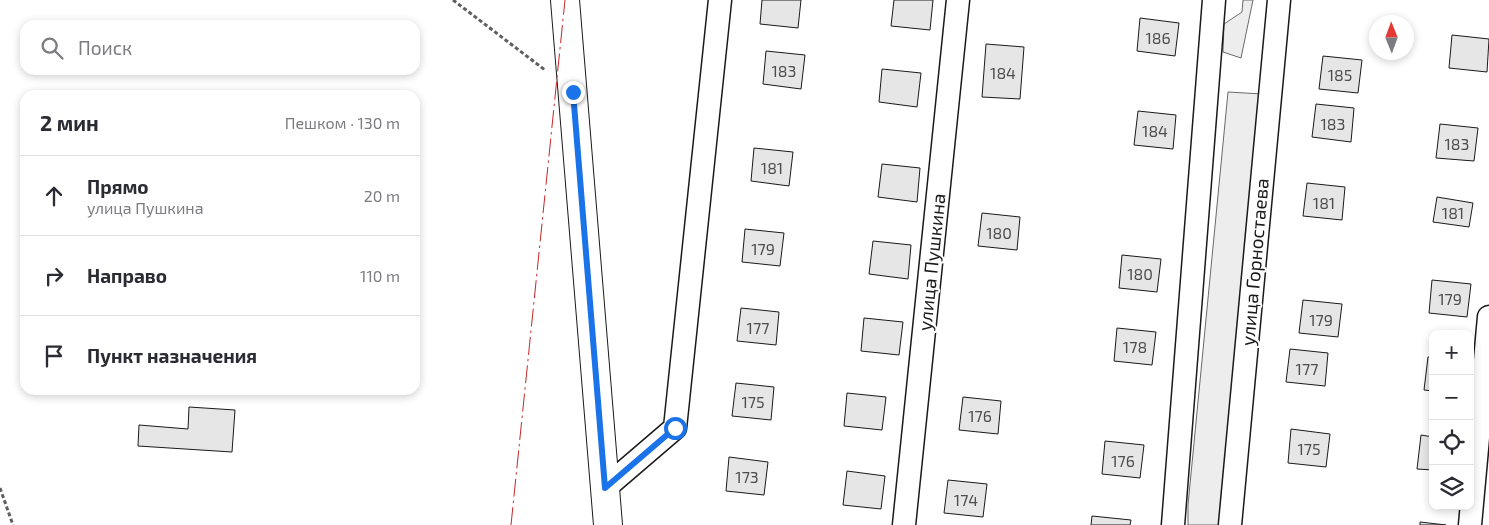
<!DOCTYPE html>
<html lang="ru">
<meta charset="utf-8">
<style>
body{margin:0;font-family:"Exo 2",sans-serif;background:#f2f2f3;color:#2b2b33}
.controls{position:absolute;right:15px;bottom:15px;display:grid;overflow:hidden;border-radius:10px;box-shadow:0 2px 8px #0003}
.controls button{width:45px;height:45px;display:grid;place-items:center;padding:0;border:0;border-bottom:1px solid #e1e1e2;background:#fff;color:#2b2b33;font:25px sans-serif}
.compass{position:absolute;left:1369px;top:15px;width:45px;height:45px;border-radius:50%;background:#fff;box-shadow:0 2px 8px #0003;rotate:359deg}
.stop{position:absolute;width:15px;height:15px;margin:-11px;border:4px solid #1a73e8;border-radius:50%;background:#fff}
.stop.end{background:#1a73e8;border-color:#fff;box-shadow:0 1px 5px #0008}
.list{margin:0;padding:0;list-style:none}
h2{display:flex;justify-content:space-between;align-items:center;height:65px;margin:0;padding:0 20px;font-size:21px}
h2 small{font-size:16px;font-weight:400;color:#7c7c81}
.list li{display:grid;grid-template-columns:32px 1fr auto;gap:15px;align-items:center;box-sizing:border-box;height:80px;padding:0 20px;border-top:1px solid #e1e1e2}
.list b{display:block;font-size:19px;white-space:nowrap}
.list p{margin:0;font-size:16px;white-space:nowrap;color:#7c7c81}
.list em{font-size:16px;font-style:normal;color:#7c7c81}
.icon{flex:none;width:28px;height:28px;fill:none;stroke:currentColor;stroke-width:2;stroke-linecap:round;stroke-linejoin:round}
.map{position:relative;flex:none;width:1489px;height:525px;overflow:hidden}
.search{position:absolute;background:#fff;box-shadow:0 2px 8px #0003;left:20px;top:20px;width:400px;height:55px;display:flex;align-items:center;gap:12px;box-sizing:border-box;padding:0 18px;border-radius:15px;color:#7c7c81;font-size:19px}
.panel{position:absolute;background:#fff;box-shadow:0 2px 8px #0003;left:20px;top:90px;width:400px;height:305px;border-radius:15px}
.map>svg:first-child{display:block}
.built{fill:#ededed;stroke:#6a6a6a}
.building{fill:#e6e6e6;stroke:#1a1a1a}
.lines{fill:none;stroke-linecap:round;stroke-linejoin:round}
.minor-casing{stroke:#1a1a1a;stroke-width:25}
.secondary-casing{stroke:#1a1a1a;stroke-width:30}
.path{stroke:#5f5f5f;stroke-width:3;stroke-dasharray:4 2.5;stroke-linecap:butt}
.minor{stroke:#fff;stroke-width:22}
.secondary{stroke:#fff;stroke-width:28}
.power{stroke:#c62828;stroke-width:1;stroke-dasharray:18 4 2.5 4;stroke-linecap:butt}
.route{stroke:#1a73e8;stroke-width:6}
.labels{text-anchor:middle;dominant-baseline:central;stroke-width:4;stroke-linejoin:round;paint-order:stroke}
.number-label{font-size:16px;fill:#4d4d4d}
.street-label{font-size:19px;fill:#1a1a1a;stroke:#fff}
</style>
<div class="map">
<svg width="1489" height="525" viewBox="0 0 1489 525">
<rect width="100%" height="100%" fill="#fff"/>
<g class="built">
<polygon points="1243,0 1253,0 1241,58 1223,52 1224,24 1242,12"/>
<polygon points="1228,92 1262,94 1243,268 1220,525 1188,525 1188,505"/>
</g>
<g class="building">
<polygon points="762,0 801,0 798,28 760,24"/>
<polygon points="894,0 933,0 930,30 891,26"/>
<polygon points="1140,18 1179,23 1175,56 1137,51"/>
<polygon points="1452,35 1489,39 1487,72 1449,68"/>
<polygon points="986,44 1024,47 1020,99 982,97"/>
<polygon points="766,51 805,55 801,89 763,84"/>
<polygon points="1323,56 1362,60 1358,93 1319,89"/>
<polygon points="882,69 921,73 917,107 879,102"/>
<polygon points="1316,104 1354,108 1351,142 1312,137"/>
<polygon points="1138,111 1176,115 1173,149 1134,145"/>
<polygon points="1440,124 1478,128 1474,161 1436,158"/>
<polygon points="754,148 793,152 789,186 751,181"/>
<polygon points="882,164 920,168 917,202 878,197"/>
<polygon points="1307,183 1345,187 1342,220 1303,216"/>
<polygon points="1437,197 1473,203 1469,227 1433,222"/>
<polygon points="982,213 1020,217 1017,250 978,246"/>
<polygon points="745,229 784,233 780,266 742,262"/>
<polygon points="873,241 911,245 908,279 869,274"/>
<polygon points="1122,255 1161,259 1157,292 1119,288"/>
<polygon points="1432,280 1471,284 1467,317 1429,313"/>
<polygon points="1303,300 1342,304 1338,337 1299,333"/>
<polygon points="741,308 779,312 776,345 737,341"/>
<polygon points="864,318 903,322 899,355 861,351"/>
<polygon points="1117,328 1156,332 1152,365 1114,361"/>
<polygon points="1290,349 1328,353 1325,386 1286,382"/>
<polygon points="1428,357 1433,357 1433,391 1424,390"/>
<polygon points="736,383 774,387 771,420 732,416"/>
<polygon points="847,393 886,397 882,430 844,426"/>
<polygon points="963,397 1001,401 998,434 959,430"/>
<polygon points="189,407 235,410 232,452 138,446 139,425 188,429"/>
<polygon points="1291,429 1330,434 1326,467 1288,463"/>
<polygon points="1421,435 1433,437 1433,470 1417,469"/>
<polygon points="1105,441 1144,445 1140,478 1102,474"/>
<polygon points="729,457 768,462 764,495 726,491"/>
<polygon points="847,471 885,476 881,509 843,505"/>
<polygon points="948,480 987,484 983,517 944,513"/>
<polygon points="1092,516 1131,520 1130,525 1091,525"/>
<polygon points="1420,522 1446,525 1420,525"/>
</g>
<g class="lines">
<g class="minor-casing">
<g id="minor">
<polyline points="605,488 675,428 720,0"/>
<polyline points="904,525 958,0"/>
<polyline points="1173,525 1214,0"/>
<polyline points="1230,525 1279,0"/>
<polyline points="1470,525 1489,317"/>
</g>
</g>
<g class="secondary-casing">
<polyline id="secondary" points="565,0 608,525"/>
</g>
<g class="path">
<polyline points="453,0 545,70"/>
<polyline points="0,488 13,525"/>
</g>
<use href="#minor" class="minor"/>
<use href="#secondary" class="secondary"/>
<polyline class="power" points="511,525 565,0"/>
</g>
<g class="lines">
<polyline class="route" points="573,92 605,488 675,428"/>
</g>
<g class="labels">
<g class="number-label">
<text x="1158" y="37">186</text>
<text x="784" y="70">183</text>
<text x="1003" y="72">184</text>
<text x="1340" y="74">185</text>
<text x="1333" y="123">183</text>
<text x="1155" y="130">184</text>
<text x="1457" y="143">183</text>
<text x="772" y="167">181</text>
<text x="1324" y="202">181</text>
<text x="1453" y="212">181</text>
<text x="999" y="232">180</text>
<text x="763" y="248">179</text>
<text x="1140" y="273">180</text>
<text x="1450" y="298">179</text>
<text x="1321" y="319">179</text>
<text x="758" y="327">177</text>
<text x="1135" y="346">178</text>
<text x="1307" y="368">177</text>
<text x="753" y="401">175</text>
<text x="980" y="415">176</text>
<text x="1309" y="448">175</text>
<text x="1123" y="460">176</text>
<text x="747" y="476">173</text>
<text x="966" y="499">174</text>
</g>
<g class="street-label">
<text transform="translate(931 262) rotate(-84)">улица Пушкина</text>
<text transform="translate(1254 262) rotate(-85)">улица Горностаева</text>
</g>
</g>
</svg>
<div class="controls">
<button>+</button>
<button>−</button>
<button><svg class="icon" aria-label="locate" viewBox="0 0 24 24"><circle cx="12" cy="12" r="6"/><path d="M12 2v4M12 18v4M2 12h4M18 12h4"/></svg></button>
<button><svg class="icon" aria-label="layers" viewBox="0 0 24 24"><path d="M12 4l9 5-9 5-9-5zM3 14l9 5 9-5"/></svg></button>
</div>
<svg class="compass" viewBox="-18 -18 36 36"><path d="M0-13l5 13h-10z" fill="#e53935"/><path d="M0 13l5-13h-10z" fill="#7c7c81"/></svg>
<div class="stop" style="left:675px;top:428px"></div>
<div class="stop end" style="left:573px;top:92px"></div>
<div class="search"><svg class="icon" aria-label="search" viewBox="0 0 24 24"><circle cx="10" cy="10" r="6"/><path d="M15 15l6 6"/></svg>Поиск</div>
<section class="panel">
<h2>2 мин<small>Пешком · 130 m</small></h2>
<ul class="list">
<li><svg class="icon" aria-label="ahead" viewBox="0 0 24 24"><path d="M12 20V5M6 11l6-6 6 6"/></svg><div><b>Прямо</b><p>улица Пушкина</p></div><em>20 m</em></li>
<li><svg class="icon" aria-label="right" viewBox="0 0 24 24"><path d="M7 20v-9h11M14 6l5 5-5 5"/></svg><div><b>Направо</b></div><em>110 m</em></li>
<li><svg class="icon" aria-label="arrive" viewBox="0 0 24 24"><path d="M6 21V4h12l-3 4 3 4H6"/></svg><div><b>Пункт назначения</b></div></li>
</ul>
</section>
</div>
